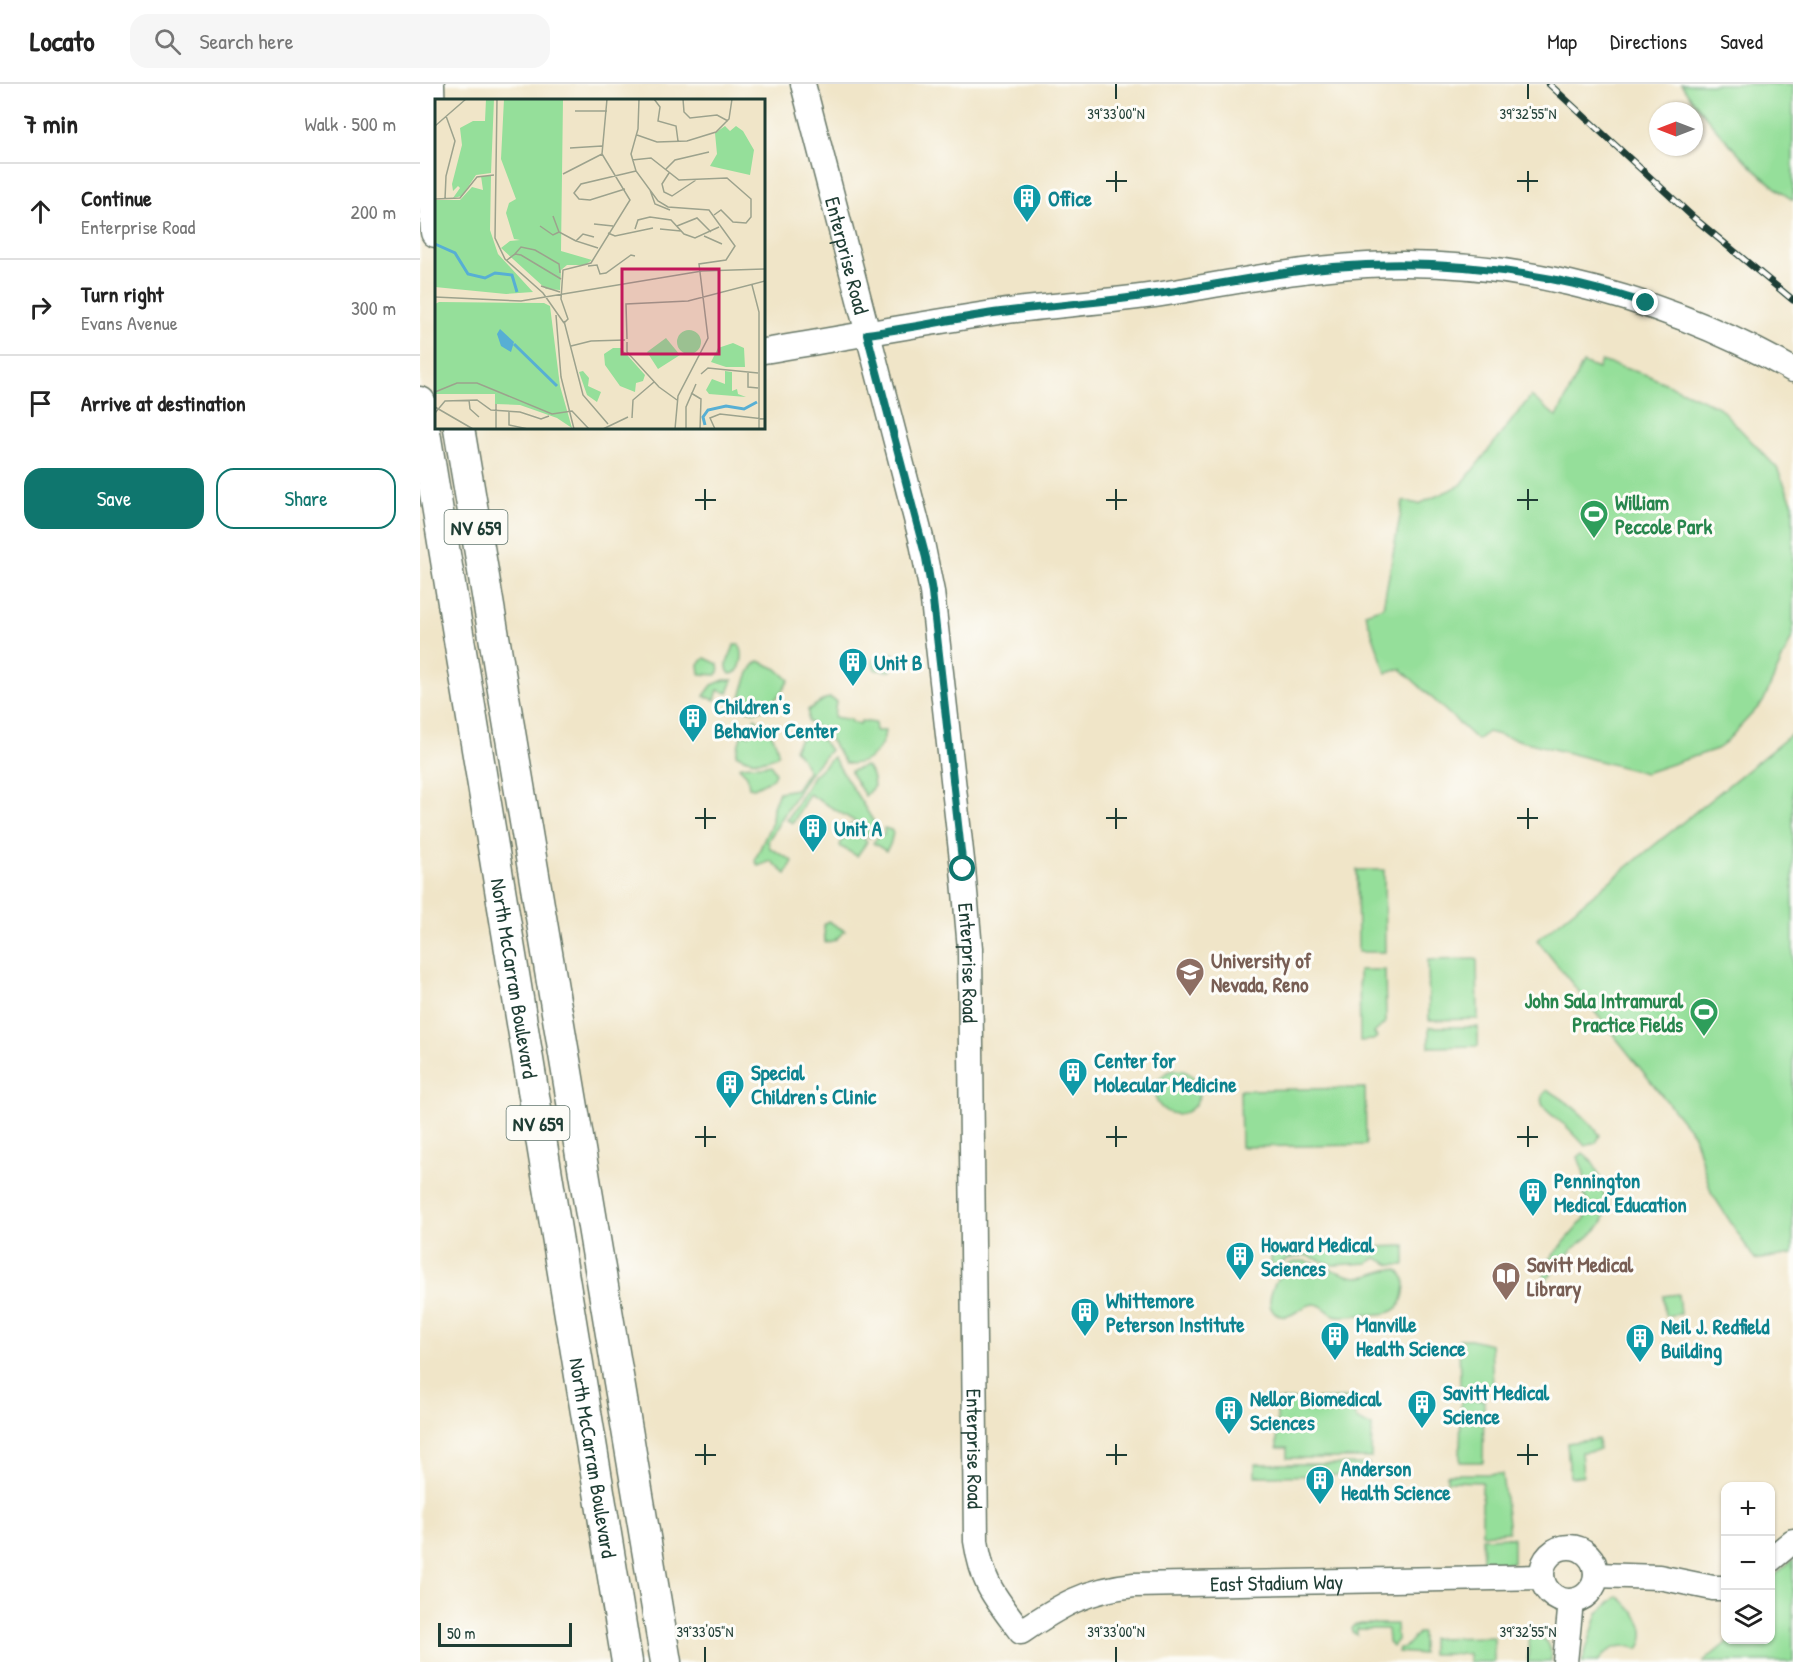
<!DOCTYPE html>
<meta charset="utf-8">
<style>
body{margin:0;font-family:"Patrick Hand",sans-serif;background:#f6f6f6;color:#222}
.controls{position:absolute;right:18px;bottom:18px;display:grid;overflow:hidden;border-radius:12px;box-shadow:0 2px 4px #0004}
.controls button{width:54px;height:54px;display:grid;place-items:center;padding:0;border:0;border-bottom:2px solid #e0e0e0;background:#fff;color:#222;font:30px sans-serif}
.compass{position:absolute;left:1229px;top:18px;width:54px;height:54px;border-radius:50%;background:#fff;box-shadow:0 2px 4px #0004;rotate:270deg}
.scale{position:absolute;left:18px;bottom:15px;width:134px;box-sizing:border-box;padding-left:6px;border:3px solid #1f3d34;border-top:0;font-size:16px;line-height:21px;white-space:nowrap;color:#1f3d34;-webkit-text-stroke:4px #fdfcf7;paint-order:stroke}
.stop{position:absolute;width:18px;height:18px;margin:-14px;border:4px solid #0f766e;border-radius:50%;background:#fff}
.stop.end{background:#0f766e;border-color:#fff;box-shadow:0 2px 6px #0008}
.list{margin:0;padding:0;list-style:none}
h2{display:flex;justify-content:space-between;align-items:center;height:78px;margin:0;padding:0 24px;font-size:26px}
h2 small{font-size:20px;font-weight:400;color:#767676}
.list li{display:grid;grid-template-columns:39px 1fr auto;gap:18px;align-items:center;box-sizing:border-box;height:96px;padding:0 24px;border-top:2px solid #e0e0e0}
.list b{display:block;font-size:22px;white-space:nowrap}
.list p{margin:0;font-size:20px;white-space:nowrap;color:#767676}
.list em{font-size:20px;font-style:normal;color:#767676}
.actions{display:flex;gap:12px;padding:18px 24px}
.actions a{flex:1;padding:14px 0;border:2px solid #0f766e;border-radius:18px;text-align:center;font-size:21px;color:#0f766e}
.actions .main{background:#0f766e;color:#fff}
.icon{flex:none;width:33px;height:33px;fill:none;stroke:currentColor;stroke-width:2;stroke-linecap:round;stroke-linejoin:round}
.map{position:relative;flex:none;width:1373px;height:1578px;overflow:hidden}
header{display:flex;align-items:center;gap:36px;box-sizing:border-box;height:84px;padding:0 30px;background:#fff;border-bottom:2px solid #e0e0e0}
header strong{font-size:28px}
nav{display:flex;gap:33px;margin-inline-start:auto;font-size:21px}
.search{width:420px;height:54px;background:#f6f6f6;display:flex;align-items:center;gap:15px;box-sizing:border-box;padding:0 21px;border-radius:18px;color:#767676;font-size:22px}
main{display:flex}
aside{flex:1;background:#fff}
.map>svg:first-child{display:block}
.green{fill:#95df9a;stroke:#5a8e67;stroke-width:1.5}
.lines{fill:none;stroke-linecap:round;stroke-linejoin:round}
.minor-casing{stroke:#687868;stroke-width:27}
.major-casing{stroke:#687868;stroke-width:33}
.minor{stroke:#fff;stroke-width:24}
.major{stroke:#fff;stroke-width:30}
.rail-casing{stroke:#1f3d34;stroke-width:7}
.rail{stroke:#fdfcf7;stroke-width:4.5;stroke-dasharray:14;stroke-linecap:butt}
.route{stroke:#0f766e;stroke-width:8}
.ticks{fill:none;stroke:#1f3d34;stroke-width:2}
.labels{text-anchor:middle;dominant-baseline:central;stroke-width:6;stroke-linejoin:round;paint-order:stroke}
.shield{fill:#fdfcf7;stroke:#62766e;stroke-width:1.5}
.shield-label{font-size:20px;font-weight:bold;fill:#1f3d34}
.culture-label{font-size:21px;font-weight:bold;fill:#0d838f;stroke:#fdfcf7;text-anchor:start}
.street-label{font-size:21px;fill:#1f3d34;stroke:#fdfcf7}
.leisure-label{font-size:21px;font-weight:bold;fill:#27864d;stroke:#fdfcf7;text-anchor:start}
.education-label{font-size:21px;font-weight:bold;fill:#785e54;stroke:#fdfcf7;text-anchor:start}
.inset-river{fill:none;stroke:#57afd4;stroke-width:3}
.inset-road{fill:none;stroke:#9ca28d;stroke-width:1.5}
.view{fill:#c2185b;fill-opacity:0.15;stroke:#c2185b;stroke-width:3}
.inset-edge{fill:none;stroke:#1f3d34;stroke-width:3}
.ticks-label{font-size:15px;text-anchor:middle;fill:#1f3d34;stroke:#fdfcf7;stroke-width:6;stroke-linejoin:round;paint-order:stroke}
</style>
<header>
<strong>Locato</strong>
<div class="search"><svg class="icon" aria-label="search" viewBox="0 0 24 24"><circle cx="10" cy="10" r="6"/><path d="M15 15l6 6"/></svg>Search here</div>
<nav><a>Map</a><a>Directions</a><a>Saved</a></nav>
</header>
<main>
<aside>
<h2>7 min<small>Walk · 500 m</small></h2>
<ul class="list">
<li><svg class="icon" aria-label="ahead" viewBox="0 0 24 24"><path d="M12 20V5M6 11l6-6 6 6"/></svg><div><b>Continue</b><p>Enterprise Road</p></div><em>200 m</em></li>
<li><svg class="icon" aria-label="right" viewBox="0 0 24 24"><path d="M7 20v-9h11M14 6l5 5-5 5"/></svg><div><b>Turn right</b><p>Evans Avenue</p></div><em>300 m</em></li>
<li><svg class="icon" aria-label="arrive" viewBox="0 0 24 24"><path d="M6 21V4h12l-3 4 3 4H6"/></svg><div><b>Arrive at destination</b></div></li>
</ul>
<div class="actions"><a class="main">Save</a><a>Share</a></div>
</aside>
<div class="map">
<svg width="1373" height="1578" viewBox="0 0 1373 1578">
<rect width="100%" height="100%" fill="#fdfcf7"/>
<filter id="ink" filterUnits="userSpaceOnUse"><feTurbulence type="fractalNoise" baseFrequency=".0167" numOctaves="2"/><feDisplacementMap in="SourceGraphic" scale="12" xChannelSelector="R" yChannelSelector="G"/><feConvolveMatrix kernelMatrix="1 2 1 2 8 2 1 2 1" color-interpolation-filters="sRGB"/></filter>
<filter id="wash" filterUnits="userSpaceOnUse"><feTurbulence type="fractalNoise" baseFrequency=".008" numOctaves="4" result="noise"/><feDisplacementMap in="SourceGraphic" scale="24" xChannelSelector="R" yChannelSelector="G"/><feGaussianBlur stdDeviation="1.35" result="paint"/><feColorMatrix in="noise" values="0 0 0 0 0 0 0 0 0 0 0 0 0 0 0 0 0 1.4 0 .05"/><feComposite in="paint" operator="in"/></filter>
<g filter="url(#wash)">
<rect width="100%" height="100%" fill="#f0e5c8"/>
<g class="green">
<path d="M1261 0H1373V116C1338 95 1284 34 1261 0Z"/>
<polygon points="1181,277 1227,291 1299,323 1357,384 1373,420 1373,551 1343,618 1303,661 1297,665 1225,689 1068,648 1057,656 981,585 966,589 945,529 963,523 983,417 999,420 1041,401 1111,312 1137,333 1163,279 1178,285"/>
<path d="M314 561H319C325 569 322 590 310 590 302 580 312 571 314 561Z"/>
<polygon points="473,569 471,587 456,586 454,584 453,576"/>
<polygon points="285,574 298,580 299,588 296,591 280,590 279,580"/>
<path d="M339 577 357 585 369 596C360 611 353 621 336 628L325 625 328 615 321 613C325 601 328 583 339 577Z"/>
<polygon points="304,596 313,596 308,609 298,606 295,616 284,612 292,601"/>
<path d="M410 614 416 617 414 633 431 636V638L440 640 441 637 455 639 456 647H465C463 667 446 683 425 679L408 652 388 637V626L405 615Z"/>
<path d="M335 634C347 643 358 655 358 671 344 679 329 678 316 670L322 649 329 651Z"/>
<polygon points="386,645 398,651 410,666 388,691 348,757 350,764 373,777 366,790 351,777 338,782 335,776 352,738 353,723 359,708 376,705 388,687 381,673 374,665"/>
<polygon points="1373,649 1373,1170 1335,1176 1291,1108 1274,1051 1117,856"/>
<polygon points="413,673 454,738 455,743 450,754 436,738 389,710 373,739 367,736 393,692"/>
<path d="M351 680 355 689 352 695 334 704 329 703 327 691 319 683C325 680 342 682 351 680Z"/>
<path d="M445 682C452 686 453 695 454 702L445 712 431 689V687Z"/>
<polygon points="431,740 447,758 437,772 421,763 420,761"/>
<polygon points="464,744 471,746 473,749 470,761 466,767 453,759 459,751 464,751"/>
<polygon points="937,786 964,786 965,868 938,868"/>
<polygon points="408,837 425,847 415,856 405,859 404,841"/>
<polygon points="1057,875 1058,935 1009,936 1008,876"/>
<polygon points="939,886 965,886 966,938 954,949 957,953 953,956 940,957"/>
<polygon points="1009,943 1058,943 1058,962 1009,963"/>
<circle cx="757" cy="1008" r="22"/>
<polygon points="945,1004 946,1061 821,1063 820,1006"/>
<path d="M1128 1006C1150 1018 1165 1032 1180 1051L1176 1059 1165 1062C1159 1055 1153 1049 1147 1043 1139 1035 1108 1020 1128 1006Z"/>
<path d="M1163 1069C1173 1076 1179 1089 1182 1101 1193 1142 1179 1143 1152 1166 1142 1175 1133 1187 1125 1198L1123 1196 1130 1175 1166 1133 1164 1129 1168 1120 1160 1101C1169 1094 1161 1083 1158 1073Z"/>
<polygon points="985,1162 985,1181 971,1181 956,1174 948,1179 913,1181 885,1171 869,1175 854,1182 851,1179 851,1164 884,1164 884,1168 893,1167 893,1164 939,1163 939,1167 949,1167 949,1163"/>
<path d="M881 1177C900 1177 917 1191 937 1193 953 1194 964 1182 978 1186L985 1195C985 1230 973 1230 942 1231 934 1231 921 1234 914 1231 907 1228 903 1220 894 1220 880 1221 870 1239 856 1230 841 1220 858 1189 868 1181 872 1178 876 1178 881 1177Z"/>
<polygon points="1258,1210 1260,1230 1245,1232 1243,1212"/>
<polygon points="1039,1255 1051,1255 1071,1260 1073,1303 1040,1303"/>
<polygon points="929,1314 936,1335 952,1343 951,1374 867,1374 867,1364 857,1364 857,1316"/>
<polygon points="1041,1316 1064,1316 1063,1378 1040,1378"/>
<polygon points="1178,1355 1179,1366 1161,1368 1163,1392 1150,1393 1147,1359"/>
<polygon points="835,1380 949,1380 949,1391 835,1392"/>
<polygon points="1027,1390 1082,1390 1089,1448 1062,1450 1062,1398 1027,1397"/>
<polygon points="1093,1453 1093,1479 1065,1479 1063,1477 1062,1454"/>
<polygon points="1373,1475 1373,1578 1283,1578 1310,1556 1350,1556 1351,1495"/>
<path d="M1198 1512C1213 1525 1233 1545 1218 1565 1202 1558 1187 1564 1178 1578H1162L1178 1529Z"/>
<polygon points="941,1540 976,1540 977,1556 972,1562 968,1558 967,1545 937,1545 937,1551 932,1548 931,1545 933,1542"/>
<path d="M1114 1544 1118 1546 1120 1552C1131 1559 1131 1565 1131 1578H1108L1110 1545Z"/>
<polygon points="998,1549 1002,1549 1002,1570 978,1568 979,1564 984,1564"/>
<polygon points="1074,1553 1074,1578 1049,1578 1049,1570 1011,1570 1011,1554"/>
</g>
</g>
<g filter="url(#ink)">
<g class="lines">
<g class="minor-casing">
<g id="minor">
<path id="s1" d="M383 0 501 454 512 508 543 785 550 865 556 1457C563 1502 575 1513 601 1548 641 1521 666 1506 714 1501L1122 1493"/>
<path d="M344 267C422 254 500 240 579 228 633 221 688 218 742 210 798 201 853 189 910 184 1072 167 1232 207 1373 286"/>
<circle cx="1149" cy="1490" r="27"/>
<polyline points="1350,1476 1373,1457"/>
<polyline points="1176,1491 1239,1493 1293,1504 1306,1504"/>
<polyline points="1145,1578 1151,1517"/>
</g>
</g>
<g class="major-casing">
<g id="major">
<polyline points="9,0 11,87 16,148"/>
<path id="s2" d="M0 318 207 1578"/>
<polyline points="39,344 246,1578"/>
</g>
</g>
<use href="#minor" class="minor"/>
<use href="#major" class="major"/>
<g class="rail-casing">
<polyline id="rail" points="1129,0 1274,134 1373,216"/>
</g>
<use href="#rail" class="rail"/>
</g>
</g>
<g class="lines" filter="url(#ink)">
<path class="route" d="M543 785 512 508 506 474 447 250C492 244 536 234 581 228 635 221 689 218 743 209 799 201 856 188 913 183 1020 174 1124 187 1226 219"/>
</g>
<path class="ticks" d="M696 0V15M1108 0V15M696 87V108M1108 87V108M686 97H707M1097 97H1118M285 405V426M696 405V426M1108 405V426M275 416H296M686 416H707M1097 416H1118M285 724V745M696 724V745M1108 724V745M275 734H296M686 734H707M1097 734H1118M285 1042V1063M696 1042V1063M1108 1042V1063M275 1053H296M686 1053H707M1097 1053H1118M285 1360V1381M696 1360V1381M1108 1360V1381M275 1371H296M686 1371H707M1097 1371H1118M285 1563V1578M696 1563V1578M1108 1563V1578"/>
<defs>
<g id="building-pin" transform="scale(1.5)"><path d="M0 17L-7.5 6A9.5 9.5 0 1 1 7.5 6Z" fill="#0f9aa8" stroke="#fdfcf7"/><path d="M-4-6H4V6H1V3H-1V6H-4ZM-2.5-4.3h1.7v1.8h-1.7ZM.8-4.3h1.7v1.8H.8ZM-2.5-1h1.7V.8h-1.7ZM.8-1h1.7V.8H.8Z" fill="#fff"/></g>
<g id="stadium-pin" transform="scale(1.5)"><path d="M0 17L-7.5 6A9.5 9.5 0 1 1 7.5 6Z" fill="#2e9e5b" stroke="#fdfcf7"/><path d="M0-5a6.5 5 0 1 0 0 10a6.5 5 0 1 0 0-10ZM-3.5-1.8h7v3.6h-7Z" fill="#fff"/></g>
<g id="university-pin" transform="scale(1.5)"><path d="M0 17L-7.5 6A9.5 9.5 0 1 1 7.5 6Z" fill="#8d6e63" stroke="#fdfcf7"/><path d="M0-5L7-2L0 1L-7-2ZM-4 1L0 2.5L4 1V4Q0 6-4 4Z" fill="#fff"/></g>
<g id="library-pin" transform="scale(1.5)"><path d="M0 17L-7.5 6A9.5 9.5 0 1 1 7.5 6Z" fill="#8d6e63" stroke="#fdfcf7"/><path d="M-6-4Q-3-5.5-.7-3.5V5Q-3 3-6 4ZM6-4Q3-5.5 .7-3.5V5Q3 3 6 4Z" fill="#fff"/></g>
</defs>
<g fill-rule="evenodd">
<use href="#building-pin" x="607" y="114"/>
<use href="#stadium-pin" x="1174" y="430"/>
<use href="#building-pin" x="433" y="578"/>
<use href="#building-pin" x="273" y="634"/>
<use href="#building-pin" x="393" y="744"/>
<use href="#university-pin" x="770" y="888"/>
<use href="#stadium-pin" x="1284" y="928"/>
<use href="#building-pin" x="653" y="988"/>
<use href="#building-pin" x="310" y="1000"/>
<use href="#building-pin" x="1113" y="1108"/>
<use href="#building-pin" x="820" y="1172"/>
<use href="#library-pin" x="1086" y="1192"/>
<use href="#building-pin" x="665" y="1228"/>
<use href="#building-pin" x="915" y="1252"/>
<use href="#building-pin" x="1220" y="1254"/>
<use href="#building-pin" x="1002" y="1320"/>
<use href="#building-pin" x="809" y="1326"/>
<use href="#building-pin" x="900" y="1396"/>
</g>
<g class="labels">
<g class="shield">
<rect x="24.5" y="426" width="63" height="34" rx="4.5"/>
<rect x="86.5" y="1022" width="63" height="34" rx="4.5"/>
</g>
<g class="shield-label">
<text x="56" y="443">NV 659</text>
<text x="118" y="1039">NV 659</text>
</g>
<g class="culture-label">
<text x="628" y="114">Office</text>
<text x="454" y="578">Unit B</text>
<text x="294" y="622">Children's<tspan x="294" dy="24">Behavior Center</tspan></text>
<text x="414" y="744">Unit A</text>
<text x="674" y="976">Center for<tspan x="674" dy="24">Molecular Medicine</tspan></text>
<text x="331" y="988">Special<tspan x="331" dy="24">Children's Clinic</tspan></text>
<text x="1134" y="1096">Pennington<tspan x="1134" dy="24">Medical Education</tspan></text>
<text x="841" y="1160">Howard Medical<tspan x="841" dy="24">Sciences</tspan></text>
<text x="686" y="1216">Whittemore<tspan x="686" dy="24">Peterson Institute</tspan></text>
<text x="936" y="1240">Manville<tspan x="936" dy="24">Health Science</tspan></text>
<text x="1241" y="1242">Neil J. Redfield<tspan x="1241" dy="24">Building</tspan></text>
<text x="1023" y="1308">Savitt Medical<tspan x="1023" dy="24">Science</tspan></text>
<text x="830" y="1314">Nellor Biomedical<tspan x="830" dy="24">Sciences</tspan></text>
<text x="921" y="1384">Anderson<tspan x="921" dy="24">Health Science</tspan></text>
</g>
<g class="street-label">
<text stroke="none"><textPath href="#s1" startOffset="177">Enterprise Road</textPath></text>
<text stroke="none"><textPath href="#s1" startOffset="897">Enterprise Road</textPath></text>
<text stroke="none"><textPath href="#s2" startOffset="584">North McCarran Boulevard</textPath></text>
<text stroke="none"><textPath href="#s1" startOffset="1383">Enterprise Road</textPath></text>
<text stroke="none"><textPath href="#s2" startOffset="1070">North McCarran Boulevard</textPath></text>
<text stroke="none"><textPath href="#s1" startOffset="1845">East Stadium Way</textPath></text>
</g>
<g class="leisure-label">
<text x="1195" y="418">William<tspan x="1195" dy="24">Peccole Park</tspan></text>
<text x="1263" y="916" text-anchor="end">John Sala Intramural<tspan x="1263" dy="24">Practice Fields</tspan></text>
</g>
<g class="education-label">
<text x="791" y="876">University of<tspan x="791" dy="24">Nevada, Reno</tspan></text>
<text x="1107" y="1180">Savitt Medical<tspan x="1107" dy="24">Library</tspan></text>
</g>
</g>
<g transform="translate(15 15)">
<rect width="330" height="330" fill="#f0e5c8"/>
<path d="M51 0H59L56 74 41 76 27 97 18 99 25 89 23 87 18 92 17 85 27 46 25 29 38 22H50ZM69 0H128L126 152 157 161 150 166H132L126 171 125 191 111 190 66 149 75 142 85 141 79 140 71 114 74 104 81 100 66 60ZM290 27 295 32 301 27 308 32 319 51 315 76 275 67 282 55 280 34ZM46 77H56L55 131 63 155 98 193 71 195 0 188V101H25L37 88 48 91ZM4 203 109 204 115 207 125 287 137 329 122 319 85 306 60 305V295H0V205ZM242 243a12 12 0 1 1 24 0a12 12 0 1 1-24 0ZM231 239 245 256 223 270 212 253ZM298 244 309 249 310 268H291L276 263 283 249ZM178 249H186L210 276 208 282 201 284 200 293 185 287 170 266 169 255ZM148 272 154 279 153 287 166 293 162 303 152 296 144 273ZM290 272 297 273V292L302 290 303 295 311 298 274 295 271 291 277 280 290 285Z" fill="#95df9a"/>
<path d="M65 230 79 243 76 253 66 247 62 235Z" fill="#57afd4"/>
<path class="inset-river" d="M0 145 20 154 33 175 50 179 60 174 77 176 82 193M79 245 122 287M270 326 268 318 273 311 291 307 309 310 322 303"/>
<path class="inset-road" d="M62 0 60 139 70 160 108 194 129 224M204 0 203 30 196 55 201 72 223 102 233 108 274 111 300 147 291 161 264 165 273 239 243 297 240 330M219 0 225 8 223 22 241 27 243 42M248 0 249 13 255 19 282 16 293 22M140 12H172M0 27 31 0M202 36 222 43 252 42 281 33 294 20 297 0M135 49 167 47M197 61 216 59 244 81 292 79 316 100V118L311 124 298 123 286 111 279 116M231 70 240 61 274 53M234 74 227 85 229 93 237 97 261 81M128 75 167 55M190 90 155 101 144 100 139 94 146 85 201 72M215 91 220 105 235 111M0 100 25 99 42 78 59 76M10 100 11 77 20 42 11 17M118 117 124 133 141 142M159 125 178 127M105 127 118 136 124 133M242 127 262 119 276 133M200 130 203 121 215 118 236 121 249 135 260 139 284 128M225 130 246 132M173 134 180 137 218 129M269 137 287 145M159 138 148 135 141 142 163 149M79 156 86 148 100 151 124 165 125 174M72 161 80 155 86 156 126 180M153 167 162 166 165 175 171 174 196 156 200 157M317 186 324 213V330M106 187 125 193M0 198 86 202 267 172 330 170M121 216 126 278 139 330M129 222 148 296 173 325M129 224 133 220 126 200 128 171 156 164 195 101 167 55 172 0M192 240 191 205 253 202 330 182M192 243V253L224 288 242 301M136 247 156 242 190 241M313 274V288L323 289M266 275 273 269 323 274M0 293 22 284H42L117 315 137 312 154 330M256 294 266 300 265 330M34 301 35 310 44 318M0 308 38 330M74 312V326L93 330M0 314 10 302 42 301 56 311 85 313 106 320 114 317M197 319 198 301 219 283M61 330V305M168 330 193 318M251 330V308L261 285M280 330 275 319 285 315 330 320"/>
<path class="view" d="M187 170H284V255H187Z"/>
<rect width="330" height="330" class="inset-edge"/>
</g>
<g class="ticks-label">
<text x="696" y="35">39°33'00"N</text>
<text x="1108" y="35">39°32'55"N</text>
<text x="285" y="1553">39°33'05"N</text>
<text x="696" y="1553">39°33'00"N</text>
<text x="1108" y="1553">39°32'55"N</text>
</g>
</svg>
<div class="controls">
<button>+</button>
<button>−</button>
<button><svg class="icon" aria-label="layers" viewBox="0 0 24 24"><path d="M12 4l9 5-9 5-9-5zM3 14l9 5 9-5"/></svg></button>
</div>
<svg class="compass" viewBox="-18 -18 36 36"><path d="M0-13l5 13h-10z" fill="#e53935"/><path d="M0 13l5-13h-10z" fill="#767676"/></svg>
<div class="scale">50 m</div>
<div class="stop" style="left:543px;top:785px"></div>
<div class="stop end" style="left:1226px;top:219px"></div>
</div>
</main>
